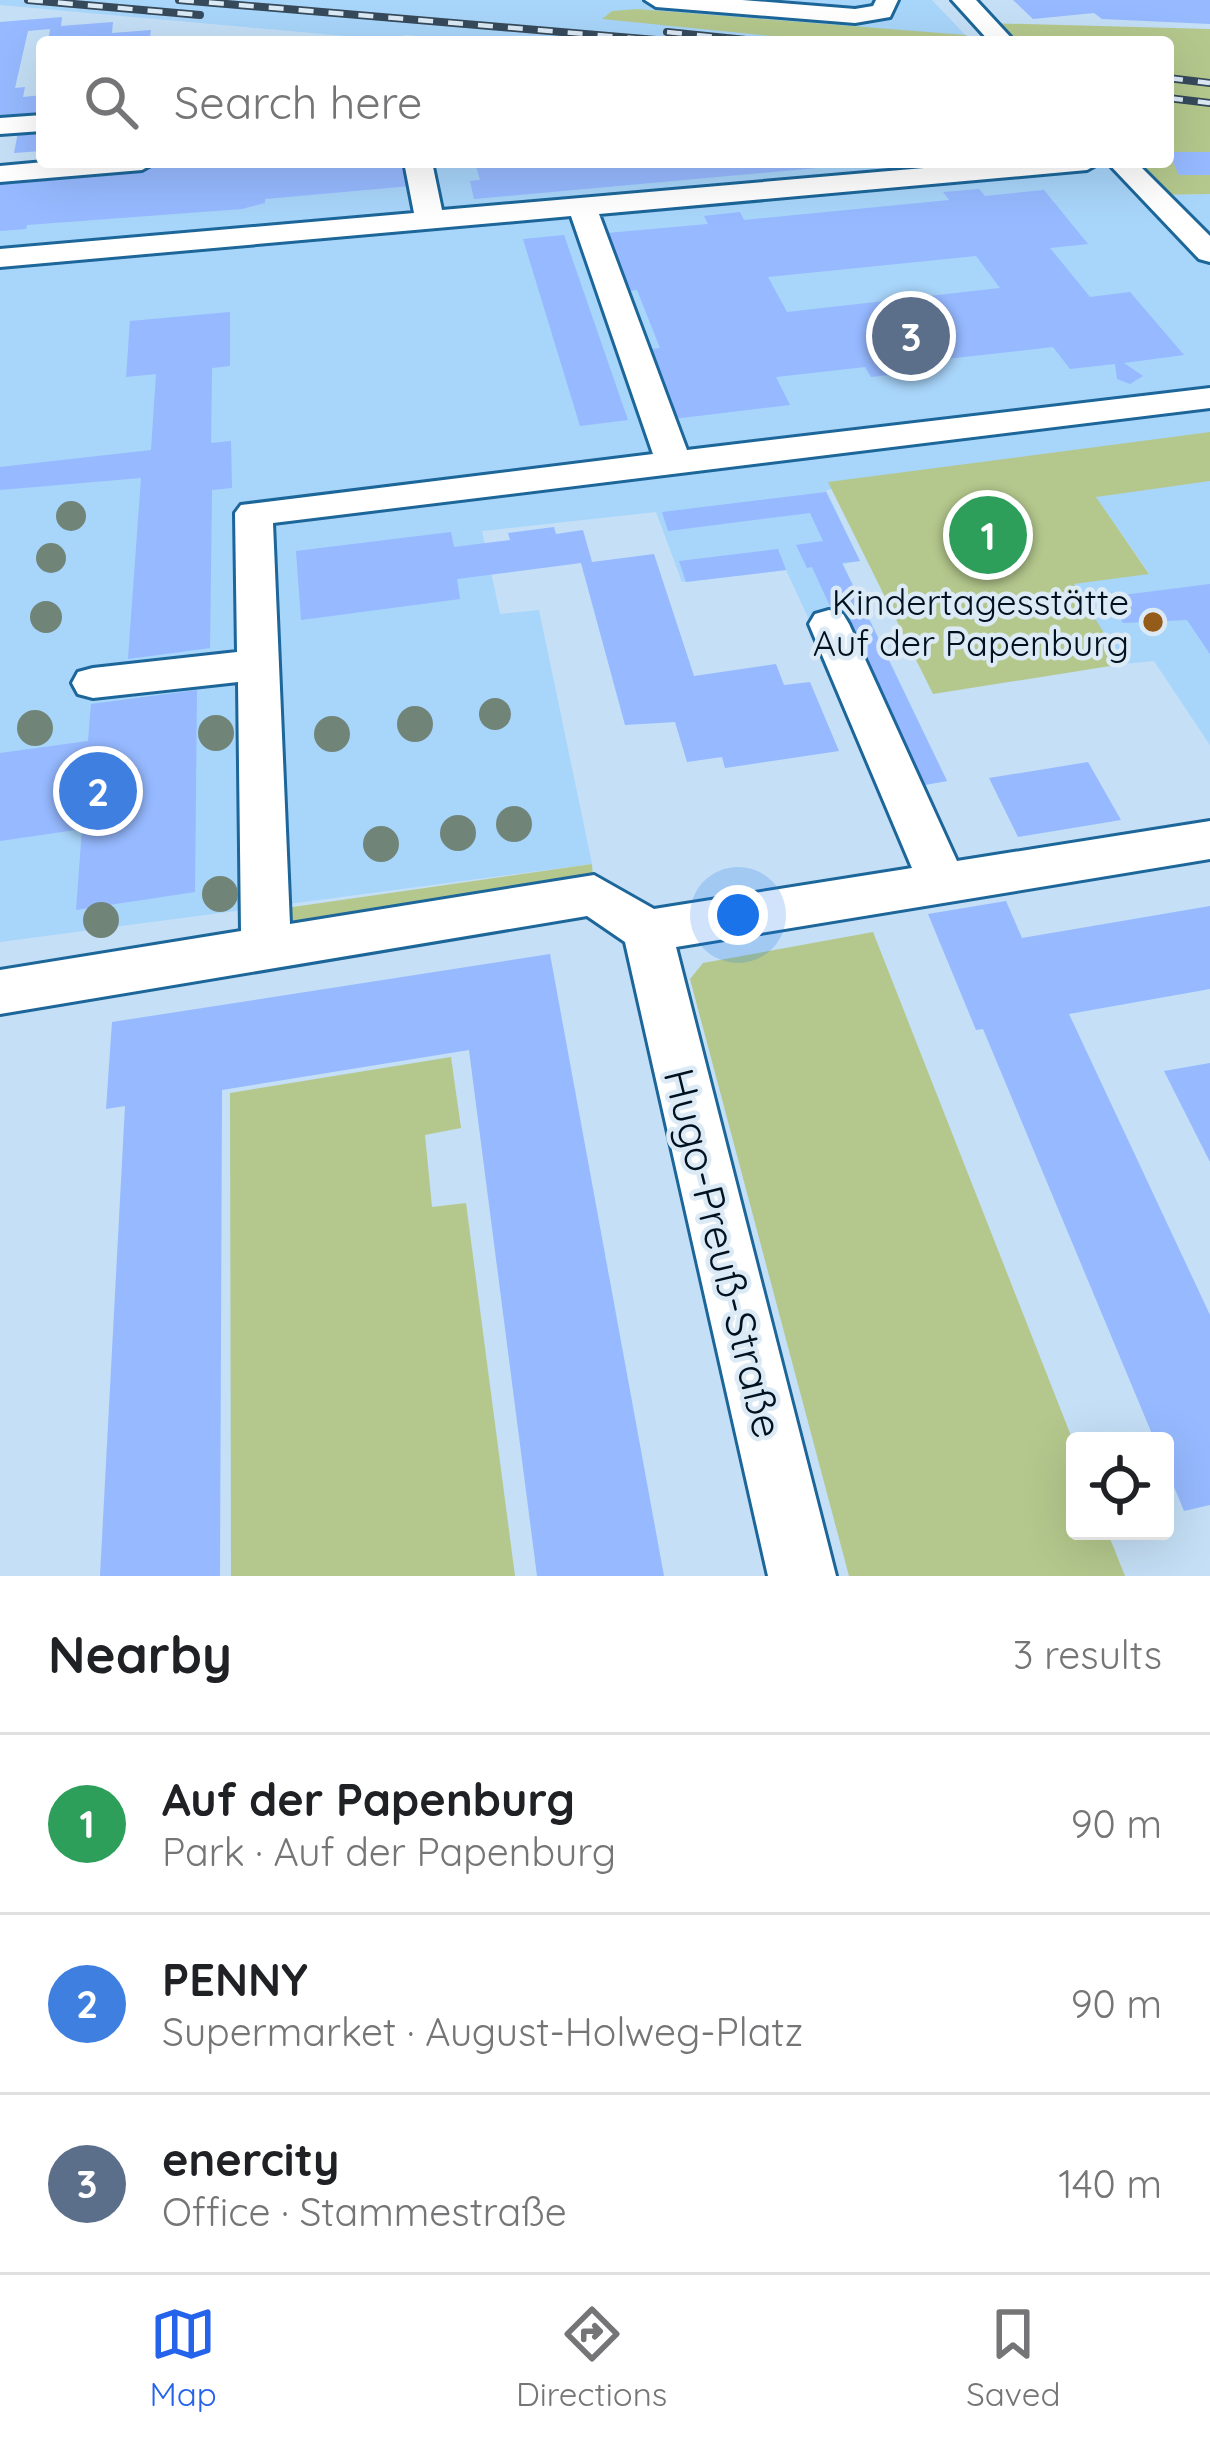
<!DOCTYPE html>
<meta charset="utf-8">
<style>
body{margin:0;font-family:Quicksand,sans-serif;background:#f6f6f6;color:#202124}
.controls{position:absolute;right:36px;bottom:36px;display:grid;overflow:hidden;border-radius:12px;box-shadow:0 12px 48px #0002}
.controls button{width:108px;height:108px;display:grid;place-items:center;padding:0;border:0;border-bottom:3px solid #e0e0e0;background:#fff;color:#202124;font:60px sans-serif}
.you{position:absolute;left:738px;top:915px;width:42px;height:42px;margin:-30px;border:9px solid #fff;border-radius:50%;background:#1a73e8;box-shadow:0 0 0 18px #1a73e833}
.badge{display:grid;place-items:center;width:78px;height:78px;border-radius:50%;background:#2563eb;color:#fff;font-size:39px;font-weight:700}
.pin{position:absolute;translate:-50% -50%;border:6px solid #fff;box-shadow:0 3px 12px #0006}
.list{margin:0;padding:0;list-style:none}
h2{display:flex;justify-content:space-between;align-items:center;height:156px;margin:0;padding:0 48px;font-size:51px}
h2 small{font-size:39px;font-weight:400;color:#757577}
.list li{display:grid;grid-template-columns:78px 1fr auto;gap:36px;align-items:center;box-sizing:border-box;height:180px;padding:0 48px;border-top:3px solid #e0e0e0}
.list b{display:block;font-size:45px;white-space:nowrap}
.list p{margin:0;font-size:39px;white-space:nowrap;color:#757577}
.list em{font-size:39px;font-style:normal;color:#757577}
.icon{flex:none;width:66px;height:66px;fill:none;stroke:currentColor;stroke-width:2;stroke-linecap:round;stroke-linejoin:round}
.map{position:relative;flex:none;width:1210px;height:1576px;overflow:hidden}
.search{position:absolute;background:#fff;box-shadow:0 12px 48px #0002;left:36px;right:36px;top:36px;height:132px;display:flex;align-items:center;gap:30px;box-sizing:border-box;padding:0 42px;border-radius:12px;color:#757577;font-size:45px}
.sheet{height:696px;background:#fff}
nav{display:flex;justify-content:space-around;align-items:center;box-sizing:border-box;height:168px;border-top:3px solid #e0e0e0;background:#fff;font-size:33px;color:#757577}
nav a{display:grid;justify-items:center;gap:6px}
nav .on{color:#2563eb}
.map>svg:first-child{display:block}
.built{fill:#a8d5fa}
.green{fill:#b4c88d}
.building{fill:#96b9ff;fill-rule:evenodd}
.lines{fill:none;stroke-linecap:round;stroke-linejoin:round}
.minor-casing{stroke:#1c6699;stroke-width:6}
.minor{fill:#fff;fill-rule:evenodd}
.rail-casing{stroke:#364a5b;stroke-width:8}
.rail{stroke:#dceaf6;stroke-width:4.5;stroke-dasharray:15;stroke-linecap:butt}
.tree{fill:#718478}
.poi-dot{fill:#955b19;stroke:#dceaf6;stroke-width:4.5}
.labels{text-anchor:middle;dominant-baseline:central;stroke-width:9;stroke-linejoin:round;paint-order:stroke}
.poi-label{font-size:36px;fill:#001120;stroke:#dceaf6;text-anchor:end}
.near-street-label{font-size:42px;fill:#001120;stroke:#dceaf6}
</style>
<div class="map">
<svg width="1210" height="1576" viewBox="0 0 1210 1576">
<rect width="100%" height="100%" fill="#c4dff6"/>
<g class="built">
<polygon points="0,0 932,0 972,42 485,42 404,35 400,41 0,5"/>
<polygon points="97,162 1121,162 1154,195 1210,194 1210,433 826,490 860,561 843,564 947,781 889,791 786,570 682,582 656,512 482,531 500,614 539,610 592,864 0,942 0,170"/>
<polygon points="1210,481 1210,745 1154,661 1123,664 1073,584 1149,573 1095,496"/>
</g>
<g class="green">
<polygon points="637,9 966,35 972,42 832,42 602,19 612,11"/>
<polygon points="985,23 1210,29 1210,194 1153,195 1121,162 1168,162 1168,42 1003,42"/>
<polygon points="1210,432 1210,481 1096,497 1149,574 1074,584 1123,664 933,694 828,482"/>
<polygon points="592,864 594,895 266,949 265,911"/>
<polygon points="873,932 1075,1446 1075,1531 1107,1531 1125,1576 849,1576 690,979 703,963"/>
<polygon points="451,1057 461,1128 425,1135 432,1207 466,1203 515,1576 231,1576 230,1093"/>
</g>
<g class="building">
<polygon points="1013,0 1210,0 1210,24 1102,19 1094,13 1033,19"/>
<polygon points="62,17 61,26 113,22 112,33 151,30 149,42 48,42 50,29 28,31 15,88 25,87 23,97 42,95 42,114 0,117 0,22"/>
<polygon points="42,130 42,151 14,153 18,132"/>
<polygon points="1168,152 1210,152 1210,175 1179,175"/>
<polygon points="206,162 407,162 411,186 265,199 265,203 242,209 27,225 26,229 0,231 0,179"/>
<polygon points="475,162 850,162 850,165 474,199 470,181 480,180"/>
<path d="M979 189 985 196 1044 190 1088 244 1050 248 1090 297 1130 292 1184 355 1124 363 1143 376 1130 384 1117 379 1115 364 1070 369 1053 347 901 364 906 373 871 377 865 367 776 377 790 405 673 419 645 350 660 348 637 290 629 291 607 233 708 224 704 216 740 212 744 220 949 200 943 192ZM976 256 1000 288 787 312 768 277Z"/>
<polygon points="564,235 628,420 580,426 523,239"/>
<polygon points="230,312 230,366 212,368 211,443 231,441 232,488 212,490 210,648 128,659 141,478 0,490 0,467 151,450 156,374 126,377 130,321"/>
<polygon points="826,492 860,561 842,563 947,781 913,787 812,567 807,568 796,545 823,541 810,513 668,531 662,512"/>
<polygon points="554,527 556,534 583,530 592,562 654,554 694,676 776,664 784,685 810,682 839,751 725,768 722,757 687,762 675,722 625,725 581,563 457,579 460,599 301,620 296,551 451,532 454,547 510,540 508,533"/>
<polygon points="778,549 786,570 686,582 679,561"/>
<polygon points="1210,584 1210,654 1187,620 1123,623 1107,597"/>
<polygon points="197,690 195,892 76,910 82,829 0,841 0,753 88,741 91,704"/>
<polygon points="1088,762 1121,820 1018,837 989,778"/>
<polygon points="1006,901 1022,938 1210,906 1210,989 1069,1014 1210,1315 1210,1505 1184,1511 1165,1465 1165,1441 1155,1441 983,1029 976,1030 928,914"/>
<polygon points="550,954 664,1576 537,1576 469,1050 222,1090 220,1576 100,1576 125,1106 106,1109 112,1022"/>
<polygon points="1210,1063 1210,1162 1164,1071"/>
</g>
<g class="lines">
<g class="minor-casing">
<g id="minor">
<polygon points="645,0 742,0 855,9 873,6 876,0 898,0 890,17 855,23 656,7"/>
<polygon points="952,0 976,0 1015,42 990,42"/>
<polygon points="42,115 42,131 0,134 0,118"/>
<polygon points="44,162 156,162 142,170 0,182 0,166"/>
<polygon points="404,162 432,162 442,210 993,162 1101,162 1087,170 599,214 687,450 1210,388 1210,408 273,523 290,924 594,875 654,909 912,868 809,624 815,614 829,610 843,614 849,624 957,861 1210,821 1210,859 676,947 836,1576 768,1576 625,942 587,916 0,1014 0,970 241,931 238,682 93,698 78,694 72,683 78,672 93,668 237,652 235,513 241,505 653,454 571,216 0,267 0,249 414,213"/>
<polygon points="1107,162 1136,162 1210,236 1210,262 1199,259"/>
</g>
</g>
<use href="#minor" class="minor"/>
<g class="rail-casing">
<g id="rail">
<polyline points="28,0 200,15"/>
<polyline points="179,0 680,42"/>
<polyline points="667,32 767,42"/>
<polyline points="1168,78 1210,83"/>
<polyline points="1168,98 1210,103"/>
</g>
</g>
<use href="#rail" class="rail"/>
</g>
<g class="tree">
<circle cx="71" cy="516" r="15"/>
<circle cx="51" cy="558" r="15"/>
<circle cx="46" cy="617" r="16"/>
<circle cx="495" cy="714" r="16"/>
<circle cx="415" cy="724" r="18"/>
<circle cx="35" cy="728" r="18"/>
<circle cx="216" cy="733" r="18"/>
<circle cx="332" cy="734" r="18"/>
<circle cx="514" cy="824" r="18"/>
<circle cx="458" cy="833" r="18"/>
<circle cx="381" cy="844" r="18"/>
<circle cx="220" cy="894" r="18"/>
<circle cx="101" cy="920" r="18"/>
</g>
<circle class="poi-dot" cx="1153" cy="622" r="12"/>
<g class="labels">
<g class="poi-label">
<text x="1129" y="601">Kindertagesstätte<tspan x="1129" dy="41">Auf der Papenburg</tspan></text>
</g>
<g class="near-street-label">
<text transform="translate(724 1253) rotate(76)">Hugo-Preuß-Straße</text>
</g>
</g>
</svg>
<div class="controls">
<button><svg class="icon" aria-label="locate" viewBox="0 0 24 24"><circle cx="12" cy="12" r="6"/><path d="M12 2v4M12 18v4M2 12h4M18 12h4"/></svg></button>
</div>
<div class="you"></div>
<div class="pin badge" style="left:988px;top:535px;background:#2e9e5b">1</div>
<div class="pin badge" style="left:98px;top:791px;background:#3f7fe0">2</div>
<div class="pin badge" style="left:911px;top:336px;background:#5c6f8a">3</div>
<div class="search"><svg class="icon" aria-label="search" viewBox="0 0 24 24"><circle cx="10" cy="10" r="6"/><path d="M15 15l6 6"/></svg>Search here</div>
</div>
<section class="sheet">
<h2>Nearby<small>3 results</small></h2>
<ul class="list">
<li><span class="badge" style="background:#2e9e5b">1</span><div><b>Auf der Papenburg</b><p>Park · Auf der Papenburg</p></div><em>90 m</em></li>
<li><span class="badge" style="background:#3f7fe0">2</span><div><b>PENNY</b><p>Supermarket · August-Holweg-Platz</p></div><em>90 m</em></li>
<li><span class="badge" style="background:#5c6f8a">3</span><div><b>enercity</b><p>Office · Stammestraße</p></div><em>140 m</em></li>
</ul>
</section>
<nav>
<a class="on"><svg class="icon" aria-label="map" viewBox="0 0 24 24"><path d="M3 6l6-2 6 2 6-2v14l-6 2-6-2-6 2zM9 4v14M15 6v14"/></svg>Map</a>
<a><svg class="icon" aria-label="directions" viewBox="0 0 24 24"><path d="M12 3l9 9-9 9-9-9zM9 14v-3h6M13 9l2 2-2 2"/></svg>Directions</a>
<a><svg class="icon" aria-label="saved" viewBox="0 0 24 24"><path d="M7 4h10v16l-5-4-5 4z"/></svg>Saved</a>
</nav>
